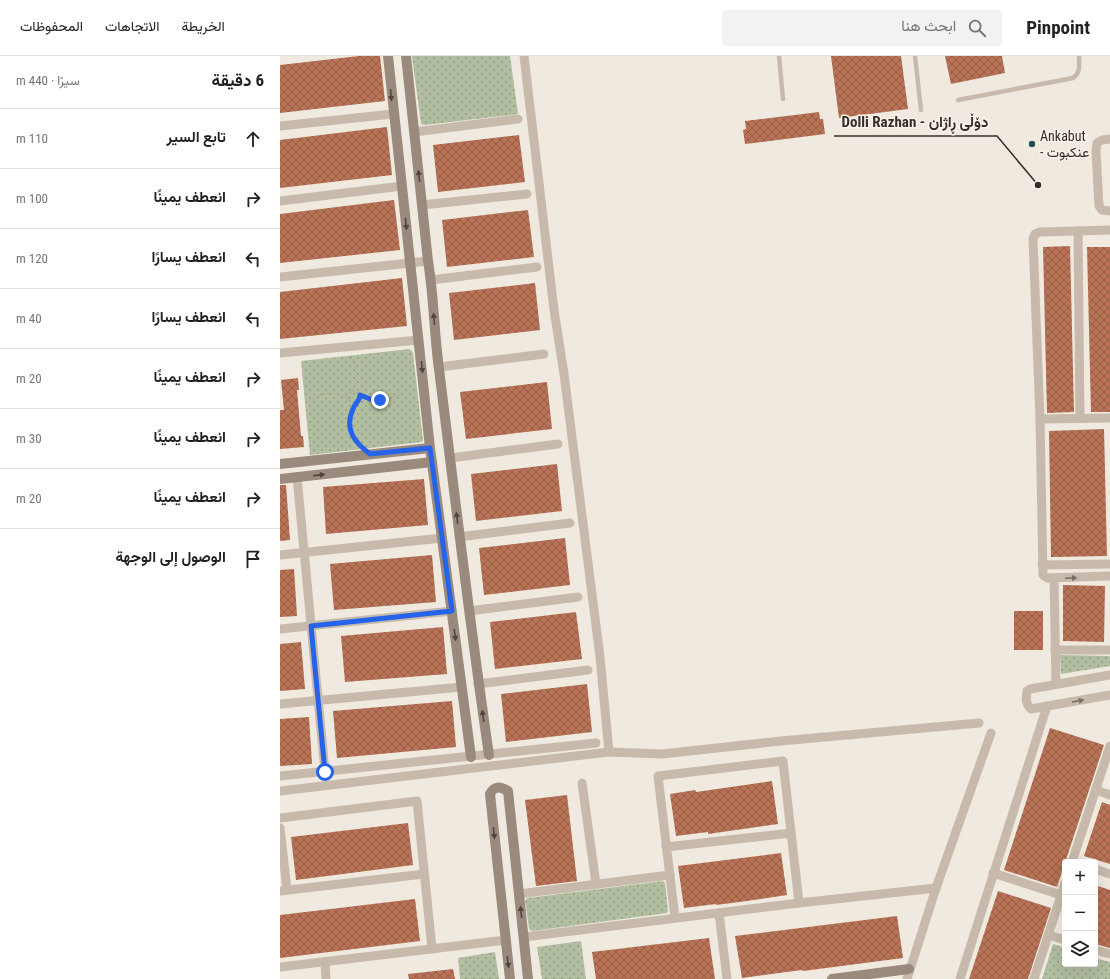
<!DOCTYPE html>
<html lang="ar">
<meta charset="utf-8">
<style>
body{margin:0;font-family:"Roboto Condensed",Vazirmatn,sans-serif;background:#f2f2f2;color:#202124;direction:rtl}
.controls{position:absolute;right:12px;bottom:12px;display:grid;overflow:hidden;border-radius:4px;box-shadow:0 4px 16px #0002}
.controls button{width:36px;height:36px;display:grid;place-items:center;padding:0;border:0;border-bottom:1px solid #e0e0e0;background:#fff;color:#202124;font:20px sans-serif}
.stop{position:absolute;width:12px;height:12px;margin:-9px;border:3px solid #2563eb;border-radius:50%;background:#fff}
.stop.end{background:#2563eb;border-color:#fff;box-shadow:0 1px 4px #0008}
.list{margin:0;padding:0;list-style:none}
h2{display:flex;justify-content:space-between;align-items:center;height:52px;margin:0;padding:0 16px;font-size:17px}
h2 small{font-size:13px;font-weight:400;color:#757577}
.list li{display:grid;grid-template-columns:26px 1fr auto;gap:12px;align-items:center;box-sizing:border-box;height:60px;padding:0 16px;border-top:1px solid #e0e0e0}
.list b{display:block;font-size:15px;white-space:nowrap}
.list em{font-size:13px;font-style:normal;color:#757577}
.icon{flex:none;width:22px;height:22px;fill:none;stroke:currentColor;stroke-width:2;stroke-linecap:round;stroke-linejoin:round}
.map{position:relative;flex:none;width:830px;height:923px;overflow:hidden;direction:ltr}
header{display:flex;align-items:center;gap:24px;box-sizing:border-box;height:56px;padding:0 20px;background:#fff;border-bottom:1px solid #e0e0e0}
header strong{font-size:19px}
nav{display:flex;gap:22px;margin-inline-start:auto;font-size:14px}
.search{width:280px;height:36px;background:#f2f2f2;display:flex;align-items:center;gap:10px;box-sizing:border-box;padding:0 14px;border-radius:4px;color:#757577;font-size:15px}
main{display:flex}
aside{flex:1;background:#fff}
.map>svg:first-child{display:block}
.grass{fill:url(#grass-dots)}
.building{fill:url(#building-cross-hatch)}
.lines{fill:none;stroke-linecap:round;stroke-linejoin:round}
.path{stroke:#b3a496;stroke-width:1.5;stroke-dasharray:2 2;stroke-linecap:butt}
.lane{stroke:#c7baac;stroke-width:4.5}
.street{stroke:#c7baac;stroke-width:9}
.secondary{stroke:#9a8a7e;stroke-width:10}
.oneway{fill:#4f453f}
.oneway2{fill:#776d64}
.route{stroke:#2563eb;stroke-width:5}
.poi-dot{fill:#244d53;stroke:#f8f3eb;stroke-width:1.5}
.labels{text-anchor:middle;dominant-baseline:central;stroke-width:3;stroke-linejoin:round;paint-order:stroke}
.poi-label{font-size:14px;fill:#362e2a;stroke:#f8f3eb;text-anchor:start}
.leader{fill:none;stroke:#362e2a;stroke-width:1.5}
.callout-dot{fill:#362e2a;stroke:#f8f3eb;stroke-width:1.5}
.callout-label{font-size:15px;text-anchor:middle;font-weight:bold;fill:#362e2a;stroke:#f8f3eb;stroke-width:3;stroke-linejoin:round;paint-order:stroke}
</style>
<header>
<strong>Pinpoint</strong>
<div class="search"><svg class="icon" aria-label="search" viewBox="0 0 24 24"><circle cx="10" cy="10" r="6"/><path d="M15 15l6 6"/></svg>ابحث هنا</div>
<nav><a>الخريطة</a><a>الاتجاهات</a><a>المحفوظات</a></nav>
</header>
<main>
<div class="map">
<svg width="830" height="923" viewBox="0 0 830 923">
<defs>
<pattern id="grass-dots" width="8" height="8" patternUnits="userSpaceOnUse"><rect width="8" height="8" fill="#b2bea0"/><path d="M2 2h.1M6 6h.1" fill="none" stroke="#929b83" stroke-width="1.8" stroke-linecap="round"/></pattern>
<pattern id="building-cross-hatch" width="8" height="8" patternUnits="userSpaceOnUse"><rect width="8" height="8" fill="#b87255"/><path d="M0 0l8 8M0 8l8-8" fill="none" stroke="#965e47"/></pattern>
</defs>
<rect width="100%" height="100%" fill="#f0e9df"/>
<g class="grass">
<polygon points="132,0 230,0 238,58 145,69 141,68"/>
<polygon points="130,293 133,297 143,384 142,386 30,399 21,305"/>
<polygon points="780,599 830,600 830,610 781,618"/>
<polygon points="383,825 385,827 388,855 387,857 253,875 250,874 249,872 245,844 248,842"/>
<polygon points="301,885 306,923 262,923 257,891"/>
<polygon points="773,888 785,892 785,908 815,908 815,902 830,906 830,923 762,923"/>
<polygon points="215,896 219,923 180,923 178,902"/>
</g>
<g class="building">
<polygon points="79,0 100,0 105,45 0,57 0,9"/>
<polygon points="551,0 621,0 628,53 559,62"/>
<polygon points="665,0 722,0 725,17 671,28"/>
<polygon points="539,56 540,63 543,63 545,78 465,88 463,74 466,73 465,65"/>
<polygon points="107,71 112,119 0,132 0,84"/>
<polygon points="239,79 245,126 158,136 153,89"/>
<polygon points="114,144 120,194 0,207 0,158"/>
<polygon points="248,154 254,201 167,211 162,164"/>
<polygon points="790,190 794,356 767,357 763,191"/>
<polygon points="807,191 830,191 830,356 811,356"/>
<polygon points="122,222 127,270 0,283 0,236"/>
<polygon points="255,227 260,274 174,284 169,237"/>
<polygon points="18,322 19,334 17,334 21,380 23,380 24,391 0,393 0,354 4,354 1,324"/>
<polygon points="267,326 272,373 186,383 180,336"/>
<polygon points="824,373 827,500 771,501 769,375"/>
<polygon points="277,408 282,455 196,465 191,418"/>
<polygon points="144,423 148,469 46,478 43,431"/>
<polygon points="0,429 6,429 10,484 0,485"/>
<polygon points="285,482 290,529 204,539 199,492"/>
<polygon points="152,499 156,546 54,554 50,508"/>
<polygon points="14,513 17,560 0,561 0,514"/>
<polygon points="783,529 825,530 824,586 783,585"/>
<rect x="734" y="555" width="29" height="39"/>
<polygon points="296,556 302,603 215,613 210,566"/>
<polygon points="163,571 167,618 65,626 61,580"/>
<polygon points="21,586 25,633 0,635 0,588"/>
<polygon points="307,628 312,676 226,686 221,638"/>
<polygon points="172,645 176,691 57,702 53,655"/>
<polygon points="29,661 32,708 0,710 0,663"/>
<polygon points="770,672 824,689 777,831 724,814"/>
<polygon points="492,725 498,768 428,778 428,776 396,780 390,738 415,734 416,736"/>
<polygon points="287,739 297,825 256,830 245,744"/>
<polygon points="822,746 830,749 830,808 804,800"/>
<polygon points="128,767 133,809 16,824 11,781"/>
<polygon points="501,797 507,839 467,845 436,849 436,848 404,852 398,810"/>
<polygon points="815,829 830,834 830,892 815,888"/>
<polygon points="718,835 771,852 748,923 689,923"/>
<polygon points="135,843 140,885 0,902 0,859"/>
<polygon points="617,860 623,902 523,915 522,914 462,922 455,880"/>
<polygon points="429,882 435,923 316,923 312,896"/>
<polygon points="173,913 175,923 129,923 128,918"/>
</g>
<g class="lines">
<g class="path">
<path d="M71 300C78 311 79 325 72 336"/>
<circle cx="74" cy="341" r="5.5"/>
<path d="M80 339C92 346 108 345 121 338"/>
<path d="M29 345C42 335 55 335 69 343"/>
<path d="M77 346C66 360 68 377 79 390"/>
</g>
<g class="lane">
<polyline points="499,0 503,43"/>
<polyline points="635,0 641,54"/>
<path d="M678 44 793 22C801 17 799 8 799 0"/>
</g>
<g class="street">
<polyline points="244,0 274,254 284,318 320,601 329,696"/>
<polyline points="0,70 113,58"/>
<polyline points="134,76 238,63"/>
<polyline points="830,83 822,84 817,87 816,95 819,150 822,154 830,155"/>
<polyline points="0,145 122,130"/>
<polyline points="142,149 247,138"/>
<polyline points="830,174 760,176 755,178 753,183 760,363 763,519 767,522 830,520"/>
<polyline points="798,175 800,362"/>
<polyline points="0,221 148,205"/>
<polyline points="151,224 257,211"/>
<polyline points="0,297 139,284"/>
<polyline points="159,311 264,298"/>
<polyline points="760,363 830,362"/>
<polyline points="170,402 278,388"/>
<polyline points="17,421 45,716"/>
<polyline points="179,481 290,467"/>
<polyline points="0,499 162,482"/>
<polyline points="762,509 830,508"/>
<polyline points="774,522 776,628"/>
<polyline points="189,555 298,541"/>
<polyline points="0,573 172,555"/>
<polyline points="775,594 830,594"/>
<path d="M830 619 750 633 747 635C746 642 745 647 751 653L830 639"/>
<polyline points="198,628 308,614"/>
<polyline points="0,648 182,631"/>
<polyline points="0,720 316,687"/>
<polyline points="302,727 316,828"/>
<polyline points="816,734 830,739"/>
<polyline points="0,735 329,696 382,698 501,685 699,667"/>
<polyline points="0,762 137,745 152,893"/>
<polyline points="0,772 7,834"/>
<polyline points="386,791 511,777"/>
<polyline points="792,806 830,690"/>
<polyline points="815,813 830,818"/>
<polyline points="713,817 781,839"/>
<polyline points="0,835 144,818"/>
<polyline points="239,838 390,819"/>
<polyline points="439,857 447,923"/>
<polyline points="395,862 378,720 503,705 519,847"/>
<polyline points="768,879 785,884"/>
<polyline points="244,881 519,847 656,832"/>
<polyline points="815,894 830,898"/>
<polyline points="45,906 46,923"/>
<polyline points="0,911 226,884"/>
<polyline points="627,923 656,832 711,677"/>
<polyline points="680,923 767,650"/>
<polyline points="754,923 785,827"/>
</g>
<g class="secondary">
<polyline points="108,0 150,392 191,701"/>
<path d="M126 0 148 205C154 241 154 277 159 313 175 442 190 570 209 699"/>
<polyline points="0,408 150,392"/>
<polyline points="0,423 152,406"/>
<path d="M230 923 210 738C214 730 220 730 228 735L248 923"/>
<polyline points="552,923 629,913"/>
</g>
</g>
<defs><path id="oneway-solid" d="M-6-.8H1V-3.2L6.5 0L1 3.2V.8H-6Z"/></defs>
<g class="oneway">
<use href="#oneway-solid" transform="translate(111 39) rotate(85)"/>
<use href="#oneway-solid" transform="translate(139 120) rotate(-97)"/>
<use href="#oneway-solid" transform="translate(126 168) rotate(84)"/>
<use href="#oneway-solid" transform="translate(154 263) rotate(-95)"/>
<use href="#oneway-solid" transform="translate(142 311) rotate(84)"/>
<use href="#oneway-solid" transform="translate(39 419) rotate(-7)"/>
<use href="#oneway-solid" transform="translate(177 462) rotate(-97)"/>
<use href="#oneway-solid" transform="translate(175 579) rotate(83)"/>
<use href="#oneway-solid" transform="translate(203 660) rotate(-98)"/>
<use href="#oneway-solid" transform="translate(214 777) rotate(84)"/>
<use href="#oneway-solid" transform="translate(241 856) rotate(-96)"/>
<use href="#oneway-solid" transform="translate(228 906) rotate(83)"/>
</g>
<g class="oneway2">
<use href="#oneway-solid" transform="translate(791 522) rotate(-2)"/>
<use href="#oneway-solid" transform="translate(798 645) rotate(-10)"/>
</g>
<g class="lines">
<path class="route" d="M45 716 31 570 172 555 150 392 90 398C74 386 64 373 73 353 75 347 80 345 80 339L90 343 100 344"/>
</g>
<circle class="poi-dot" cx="752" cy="88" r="4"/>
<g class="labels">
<g class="poi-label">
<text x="760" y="80">Ankabut<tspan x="760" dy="16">- عنکبوت</tspan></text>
</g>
</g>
<path class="leader" d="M758 129L717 80H554"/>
<circle class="callout-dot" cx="758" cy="129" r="4"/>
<g class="callout-label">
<text x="635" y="71">Dolli Razhan - دۆڵی ڕاژان</text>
</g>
</svg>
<div class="controls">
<button>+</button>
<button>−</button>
<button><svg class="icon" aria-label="layers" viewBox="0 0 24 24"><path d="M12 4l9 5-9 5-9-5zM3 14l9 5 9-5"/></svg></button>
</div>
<div class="stop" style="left:45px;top:716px"></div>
<div class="stop end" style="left:100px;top:344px"></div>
</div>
<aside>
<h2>6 دقيقة<small>سيرًا · 440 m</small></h2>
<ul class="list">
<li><svg class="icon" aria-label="ahead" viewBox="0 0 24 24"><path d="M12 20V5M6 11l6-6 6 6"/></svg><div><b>تابع السير</b></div><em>110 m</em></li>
<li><svg class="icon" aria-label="right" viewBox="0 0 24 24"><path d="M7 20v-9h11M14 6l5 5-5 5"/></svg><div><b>انعطف يمينًا</b></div><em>100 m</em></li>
<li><svg class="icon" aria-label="left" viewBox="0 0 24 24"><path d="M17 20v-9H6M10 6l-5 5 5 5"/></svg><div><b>انعطف يسارًا</b></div><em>120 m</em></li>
<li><svg class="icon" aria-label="left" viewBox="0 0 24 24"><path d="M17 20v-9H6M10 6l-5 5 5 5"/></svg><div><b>انعطف يسارًا</b></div><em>40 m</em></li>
<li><svg class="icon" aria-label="right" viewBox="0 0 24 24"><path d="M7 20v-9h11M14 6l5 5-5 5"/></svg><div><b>انعطف يمينًا</b></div><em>20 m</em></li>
<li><svg class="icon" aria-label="right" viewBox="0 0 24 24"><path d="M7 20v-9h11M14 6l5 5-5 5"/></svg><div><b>انعطف يمينًا</b></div><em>30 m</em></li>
<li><svg class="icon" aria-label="right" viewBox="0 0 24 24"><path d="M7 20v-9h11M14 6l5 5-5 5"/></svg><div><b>انعطف يمينًا</b></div><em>20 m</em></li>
<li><svg class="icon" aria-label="arrive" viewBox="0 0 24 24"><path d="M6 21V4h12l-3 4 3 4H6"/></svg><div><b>الوصول إلى الوجهة</b></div></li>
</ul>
</aside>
</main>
